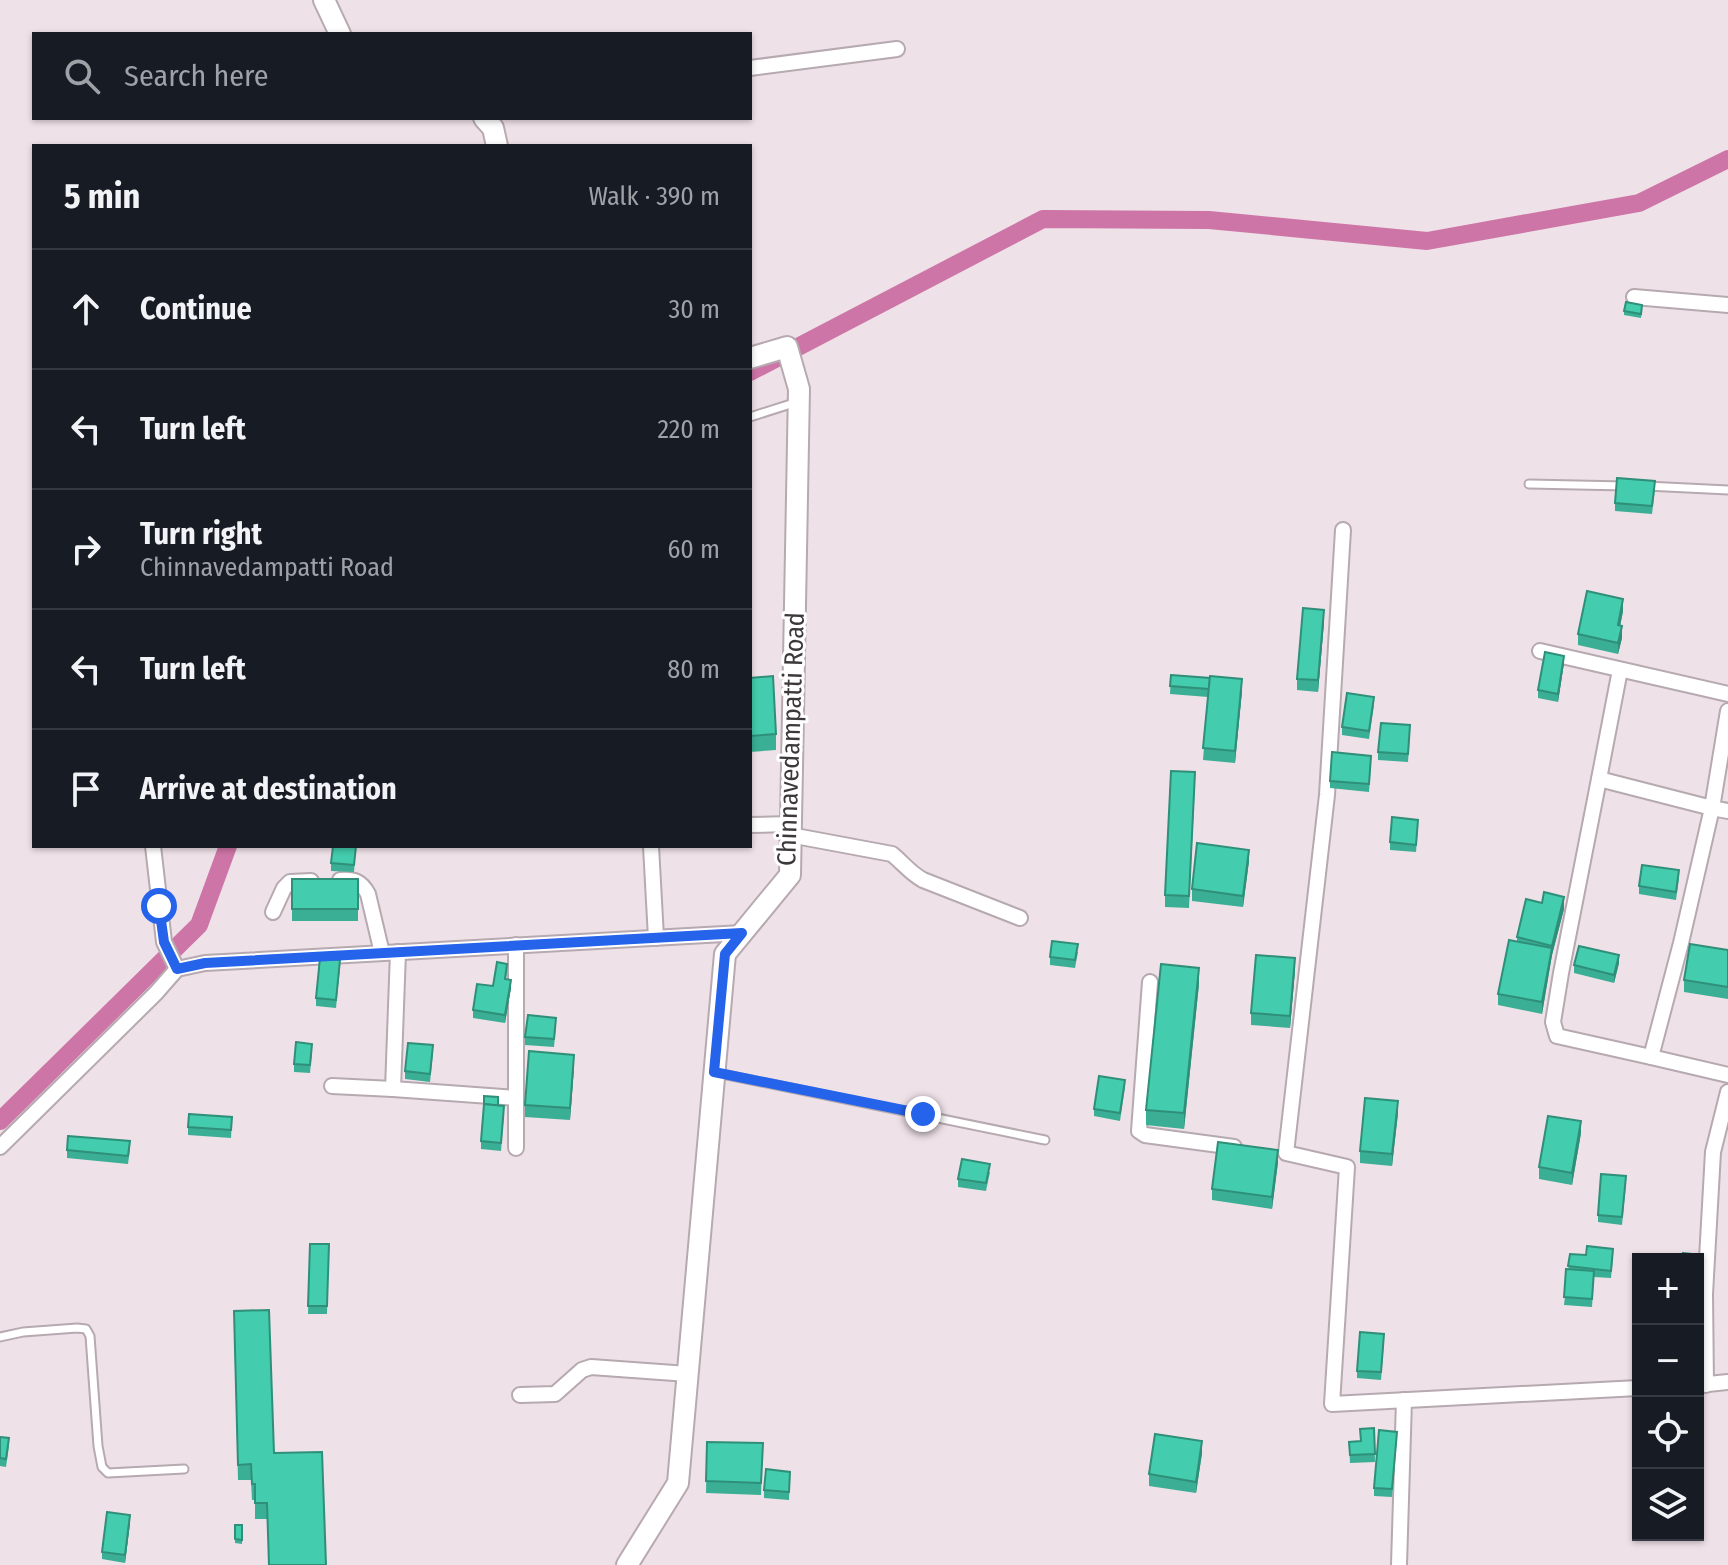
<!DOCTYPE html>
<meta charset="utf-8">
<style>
body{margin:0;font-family:"Fira Sans Condensed",sans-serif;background:#20242c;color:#f1f3f6}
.controls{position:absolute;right:24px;bottom:24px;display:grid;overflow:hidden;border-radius:0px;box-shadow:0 2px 6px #0004}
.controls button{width:72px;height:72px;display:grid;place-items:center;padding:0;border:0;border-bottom:2px solid #363941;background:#171b24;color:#f1f3f6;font:40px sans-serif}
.stop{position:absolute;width:24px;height:24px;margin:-18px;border:6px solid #2563eb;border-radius:50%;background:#fff}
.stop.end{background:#2563eb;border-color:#fff;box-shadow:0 2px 8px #0008}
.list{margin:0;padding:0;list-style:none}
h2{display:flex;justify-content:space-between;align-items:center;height:104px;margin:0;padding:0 32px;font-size:34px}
h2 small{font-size:26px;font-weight:400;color:#9ea1a6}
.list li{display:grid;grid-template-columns:52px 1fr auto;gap:24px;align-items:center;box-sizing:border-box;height:120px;padding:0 32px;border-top:2px solid #363941}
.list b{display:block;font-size:30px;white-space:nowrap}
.list p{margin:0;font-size:26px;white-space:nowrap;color:#9ea1a6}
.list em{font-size:26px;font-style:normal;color:#9ea1a6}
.icon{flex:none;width:44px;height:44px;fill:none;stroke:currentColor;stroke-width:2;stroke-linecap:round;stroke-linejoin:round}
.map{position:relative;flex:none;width:1728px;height:1565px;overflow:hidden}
.search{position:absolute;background:#171b24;box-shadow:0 2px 6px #0004;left:32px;top:32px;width:720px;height:88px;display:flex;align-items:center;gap:20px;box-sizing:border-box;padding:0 28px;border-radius:0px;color:#9ea1a6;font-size:30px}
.panel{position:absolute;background:#171b24;box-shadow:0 2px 6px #0004;left:32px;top:144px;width:720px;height:704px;border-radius:0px}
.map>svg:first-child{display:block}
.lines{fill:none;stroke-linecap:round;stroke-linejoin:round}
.canal{stroke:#cd75a6;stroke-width:18}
.lane-casing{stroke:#b6a9b0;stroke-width:11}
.street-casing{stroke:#b6a9b0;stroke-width:18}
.secondary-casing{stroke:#b6a9b0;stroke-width:24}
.lane{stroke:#fff;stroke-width:7}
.street{stroke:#fff;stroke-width:14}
.secondary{stroke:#fff;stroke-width:20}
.wall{fill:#3aaf95}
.shaded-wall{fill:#2f8f79}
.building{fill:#43ccad;stroke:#2f8f79;stroke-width:2}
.route{stroke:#2563eb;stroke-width:10}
.labels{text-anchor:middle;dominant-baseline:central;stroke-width:6;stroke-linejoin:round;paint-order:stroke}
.street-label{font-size:26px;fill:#3d383b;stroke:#fff}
</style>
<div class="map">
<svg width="1728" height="1565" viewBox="0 0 1728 1565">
<rect width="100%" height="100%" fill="#efe1e8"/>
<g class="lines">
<g class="canal">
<polyline points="750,372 1043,219 1209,220 1427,241 1639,203 1728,159"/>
<polyline points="0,1121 199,925 228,846"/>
</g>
<g class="lane-casing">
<g id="lane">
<polyline points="750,417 797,402"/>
<polyline points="1529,484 1626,486"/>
<polyline points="1646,486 1728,490"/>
<polyline points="717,1073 1045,1140"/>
<polyline points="0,1337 23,1332 77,1328 86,1329 90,1336 98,1446 102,1467 108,1473 184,1469"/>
</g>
</g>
<g class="street-casing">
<g id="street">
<polyline points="750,68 897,49"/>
<polyline points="1634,297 1728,305"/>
<polyline points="1343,530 1327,795 1286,1153 1347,1167 1332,1404 1638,1388"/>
<polyline points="1540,651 1728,694"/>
<polyline points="1728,711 1712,808 1599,779 1561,973 1553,1022 1557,1036 1651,1057 1681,943 1712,808 1728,811"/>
<polyline points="1599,779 1620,670"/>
<polyline points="750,825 791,824"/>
<path d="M790 835 892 854C903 863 910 873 923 880L1020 918"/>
<polyline points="153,846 164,942 177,969"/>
<polyline points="651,846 656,938"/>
<path d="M340 880C354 879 361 881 368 894L382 953"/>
<polyline points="273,912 284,888 290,882 311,881"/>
<polyline points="516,945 516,1148"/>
<polyline points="398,952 393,1089 516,1098"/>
<polyline points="1150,982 1139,1131 1145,1135 1234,1147"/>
<polyline points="1651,1057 1728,1075"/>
<polyline points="332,1086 393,1089"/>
<polyline points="0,1147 156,993 177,969 205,963 742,933"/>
<polyline points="1698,1385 1728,1382"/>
<polyline points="1706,1385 1705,1294 1713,1152 1728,1092"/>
<polyline points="520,1395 555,1394 582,1370 591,1367 688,1374"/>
<polyline points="1399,1565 1404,1400"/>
</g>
</g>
<g class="secondary-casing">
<g id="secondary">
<polyline points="324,0 340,34"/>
<polyline points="484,118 493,128 497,146"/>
<polyline points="627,1565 678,1483 725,954 790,875 799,389 787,347 750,358"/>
</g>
</g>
<use href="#lane" class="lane"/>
<use href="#street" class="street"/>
<use href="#secondary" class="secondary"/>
</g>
<g class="wall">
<polygon points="1642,309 1641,318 1624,315 1624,311"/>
<polygon points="1655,489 1652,514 1615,511 1615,503"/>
<polygon points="1623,611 1620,626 1622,638 1618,654 1578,645 1578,634"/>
<polygon points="1324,622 1318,692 1297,690 1297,679"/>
<polygon points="1564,663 1558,702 1538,698 1538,690"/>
<polygon points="1171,675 1242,691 1235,763 1203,760 1208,697 1170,694"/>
<polygon points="750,678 776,734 776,750 750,752"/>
<polygon points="1374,705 1369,739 1342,735 1342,727"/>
<polygon points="1410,733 1408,762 1378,760 1378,752"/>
<polygon points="1371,764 1369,792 1330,788 1330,781"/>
<polygon points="1195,784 1189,908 1165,907 1165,895"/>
<polygon points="1418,827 1416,852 1390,850 1390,842"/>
<polygon points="356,846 354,872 331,871 331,863"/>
<polygon points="1249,861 1243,907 1192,901 1192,889"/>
<polygon points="1679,878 1676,900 1639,894 1639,886"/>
<rect x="292" y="879" width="66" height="42"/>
<polygon points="1564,909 1552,955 1542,1014 1498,1005 1498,994 1517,941 1517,937"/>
<polygon points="1728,950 1728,999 1684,992 1684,980"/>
<polygon points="1078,952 1075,968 1050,965 1050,957"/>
<polygon points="1619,963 1614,983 1574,973 1574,965"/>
<polygon points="340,968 336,1008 316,1006 316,998"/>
<polygon points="1295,970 1290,1028 1251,1025 1251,1013"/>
<polygon points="507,971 506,979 511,988 505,1023 473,1018 473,1010"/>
<polygon points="1199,984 1184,1129 1146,1125 1146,1110"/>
<polygon points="556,1025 554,1047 525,1045 525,1037"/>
<polygon points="312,1052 310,1073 294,1072 294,1064"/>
<polygon points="433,1053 430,1082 405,1079 405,1071"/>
<polygon points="574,1067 570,1120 525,1117 525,1105"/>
<polygon points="1125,1087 1120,1121 1094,1116 1094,1109"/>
<polygon points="498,1106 504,1114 501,1151 481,1149 481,1141"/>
<polygon points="1398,1113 1392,1166 1360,1163 1360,1151"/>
<polygon points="232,1117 231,1138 188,1135 188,1127"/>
<polygon points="1581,1133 1572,1185 1539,1179 1539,1167"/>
<polygon points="130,1149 128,1164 67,1158 67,1150"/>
<polygon points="1278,1162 1272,1209 1212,1200 1212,1189"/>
<polygon points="990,1172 986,1191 958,1187 958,1179"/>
<polygon points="1626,1184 1622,1225 1598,1222 1598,1215"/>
<polygon points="310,1244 329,1244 327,1314 308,1314"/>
<polygon points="1570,1254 1613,1257 1611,1278 1594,1277 1592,1307 1564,1305"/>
<polygon points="269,1310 267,1519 255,1519 255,1500 252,1500 251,1480 238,1480 234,1327"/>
<polygon points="1384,1342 1381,1380 1357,1378 1357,1371"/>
<polygon points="1374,1428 1375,1462 1350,1463 1349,1442 1361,1441"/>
<polygon points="0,1437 9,1446 6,1467 0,1466"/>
<polygon points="1397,1439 1392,1497 1374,1496 1374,1488"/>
<polygon points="707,1442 763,1443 761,1495 706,1493"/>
<polygon points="1202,1453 1196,1493 1149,1486 1149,1474"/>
<polygon points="790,1479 789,1500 764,1498 764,1490"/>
<polygon points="130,1523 125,1563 102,1559 102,1552"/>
<polygon points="235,1525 242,1525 242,1544 235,1543"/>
</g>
<g class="shaded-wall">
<polygon points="1623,599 1623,611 1618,637 1618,625"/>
<polygon points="1324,610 1324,622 1318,692 1318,680"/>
<polygon points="1622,626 1622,638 1618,654 1618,643"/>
<polygon points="1564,656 1564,663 1558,702 1558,694"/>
<polygon points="1242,679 1242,691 1235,763 1235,751"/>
<polygon points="1249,850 1249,861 1243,907 1243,896"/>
<polygon points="1564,897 1564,909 1552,955 1542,1014 1542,1002 1552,946"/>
<polygon points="1619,955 1619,963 1614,983 1614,975"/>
<polygon points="1295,958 1295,970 1290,1028 1290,1016"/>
<polygon points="1199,968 1199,984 1184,1129 1184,1113"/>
<polygon points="511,980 511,988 505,1023 505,1015"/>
<polygon points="574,1055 574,1067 570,1120 570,1108"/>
<polygon points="1398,1101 1398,1113 1392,1166 1392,1154"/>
<polygon points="1581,1121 1581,1133 1572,1185 1572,1173"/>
<polygon points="1278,1150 1278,1162 1272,1209 1272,1197"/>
<polygon points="1202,1441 1202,1453 1196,1493 1196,1482"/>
<polygon points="130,1515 130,1523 125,1563 125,1555"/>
</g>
<g class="building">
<polygon points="1626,302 1642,305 1641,314 1624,311"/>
<polygon points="1617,478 1655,481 1652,506 1615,503"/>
<polygon points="1587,591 1623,599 1618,625 1622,626 1618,643 1578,634"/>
<polygon points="1303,608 1324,610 1318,680 1297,679"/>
<polygon points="1545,652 1564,656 1558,694 1538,690"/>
<polygon points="1171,675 1210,678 1209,689 1170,686"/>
<polygon points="773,676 776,734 750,736 750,678"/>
<polygon points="1210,676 1242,679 1235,751 1203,748"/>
<polygon points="1347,693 1374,697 1369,731 1342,727"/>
<polygon points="1381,723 1410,725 1408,754 1378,752"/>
<polygon points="1332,752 1371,756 1369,784 1330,781"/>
<polygon points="1171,771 1195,772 1189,896 1165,895"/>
<polygon points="1392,817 1418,820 1416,845 1390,842"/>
<polygon points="1197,843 1249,850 1243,896 1192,889"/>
<polygon points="333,846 356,846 354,865 331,863"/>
<polygon points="1642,865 1679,870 1676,892 1639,886"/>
<rect x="292" y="879" width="66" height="30"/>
<polygon points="1544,892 1564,897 1552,946 1517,937 1526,899 1542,903"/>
<polygon points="1509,940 1552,948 1542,1002 1498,994"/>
<polygon points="1052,941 1078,944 1075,960 1050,957"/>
<polygon points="1690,944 1728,950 1728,987 1684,980"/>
<polygon points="1579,946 1619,955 1614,975 1574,965"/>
<polygon points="1256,955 1295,958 1290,1016 1251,1013"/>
<polygon points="320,958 340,960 336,1000 316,998"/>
<polygon points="497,962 507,964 505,979 511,980 505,1015 473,1010 477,984 493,986"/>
<polygon points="1161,964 1199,968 1184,1113 1146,1110"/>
<polygon points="528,1015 556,1018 554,1039 525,1037"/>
<polygon points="296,1042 312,1044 310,1065 294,1064"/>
<polygon points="408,1043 433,1045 430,1074 405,1071"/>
<polygon points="529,1051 574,1055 570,1108 525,1105"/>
<polygon points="1099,1076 1125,1080 1120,1113 1094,1109"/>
<polygon points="484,1096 498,1097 498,1106 484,1104 484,1106"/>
<polygon points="1365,1098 1398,1101 1392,1154 1360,1151"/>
<polygon points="484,1104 504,1106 501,1143 481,1141"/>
<polygon points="189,1114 232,1117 231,1130 188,1127"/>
<polygon points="1548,1116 1581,1121 1572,1173 1539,1167"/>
<polygon points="68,1136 130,1141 128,1156 67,1150"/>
<polygon points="1218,1142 1278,1150 1272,1197 1212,1189"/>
<polygon points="962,1159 990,1164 986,1183 958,1179"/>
<polygon points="1601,1174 1626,1176 1622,1217 1598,1215"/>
<polygon points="310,1244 329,1244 327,1306 308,1306"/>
<polygon points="1587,1246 1613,1249 1611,1271 1568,1266 1570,1254 1586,1255"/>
<polygon points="1683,1253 1700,1255 1698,1272 1698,1259 1683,1259"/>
<polygon points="1566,1269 1594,1271 1592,1299 1564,1297"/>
<polygon points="269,1310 274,1453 322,1452 326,1565 269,1565 267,1503 255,1503 255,1484 252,1484 251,1464 238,1465 234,1311"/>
<polygon points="1360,1332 1384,1334 1381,1372 1357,1371"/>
<polygon points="1374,1428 1375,1454 1350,1455 1349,1442 1361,1441 1360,1429"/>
<polygon points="1379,1430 1397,1432 1392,1489 1374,1488"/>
<polygon points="1155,1434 1202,1441 1196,1482 1149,1474"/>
<polygon points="0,1437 9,1438 6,1459 0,1458"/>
<polygon points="707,1442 763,1443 761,1483 706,1481"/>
<polygon points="766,1469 790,1472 789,1492 764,1490"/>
<polygon points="107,1512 130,1515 125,1555 102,1552"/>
<polygon points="235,1525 242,1525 242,1540 235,1539"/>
</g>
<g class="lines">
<polyline class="route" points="159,906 164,942 177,969 205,963 742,933 725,954 714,1072 923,1114"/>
</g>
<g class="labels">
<g class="street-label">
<text transform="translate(791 739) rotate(-88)">Chinnavedampatti Road</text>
</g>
</g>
</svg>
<div class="controls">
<button>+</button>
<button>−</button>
<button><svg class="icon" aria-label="locate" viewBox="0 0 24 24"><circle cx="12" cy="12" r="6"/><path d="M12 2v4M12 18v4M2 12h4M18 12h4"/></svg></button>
<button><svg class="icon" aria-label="layers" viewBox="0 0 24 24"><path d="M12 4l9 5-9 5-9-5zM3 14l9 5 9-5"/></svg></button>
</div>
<div class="stop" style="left:159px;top:906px"></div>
<div class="stop end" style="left:923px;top:1114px"></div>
<div class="search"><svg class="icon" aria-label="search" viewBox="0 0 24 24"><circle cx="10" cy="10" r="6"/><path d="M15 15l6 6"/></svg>Search here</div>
<section class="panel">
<h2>5 min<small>Walk · 390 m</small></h2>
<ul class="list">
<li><svg class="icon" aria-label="ahead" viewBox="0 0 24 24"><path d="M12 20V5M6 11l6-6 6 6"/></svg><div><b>Continue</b></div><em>30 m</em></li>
<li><svg class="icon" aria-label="left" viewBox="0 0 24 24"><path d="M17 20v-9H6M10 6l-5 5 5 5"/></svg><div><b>Turn left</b></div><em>220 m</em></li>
<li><svg class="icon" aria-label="right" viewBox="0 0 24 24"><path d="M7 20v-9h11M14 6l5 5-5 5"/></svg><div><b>Turn right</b><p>Chinnavedampatti Road</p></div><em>60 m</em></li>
<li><svg class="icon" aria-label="left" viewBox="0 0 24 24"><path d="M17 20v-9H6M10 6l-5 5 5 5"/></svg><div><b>Turn left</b></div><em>80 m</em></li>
<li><svg class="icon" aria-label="arrive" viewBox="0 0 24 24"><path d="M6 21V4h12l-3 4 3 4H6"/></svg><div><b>Arrive at destination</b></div></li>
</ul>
</section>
</div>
